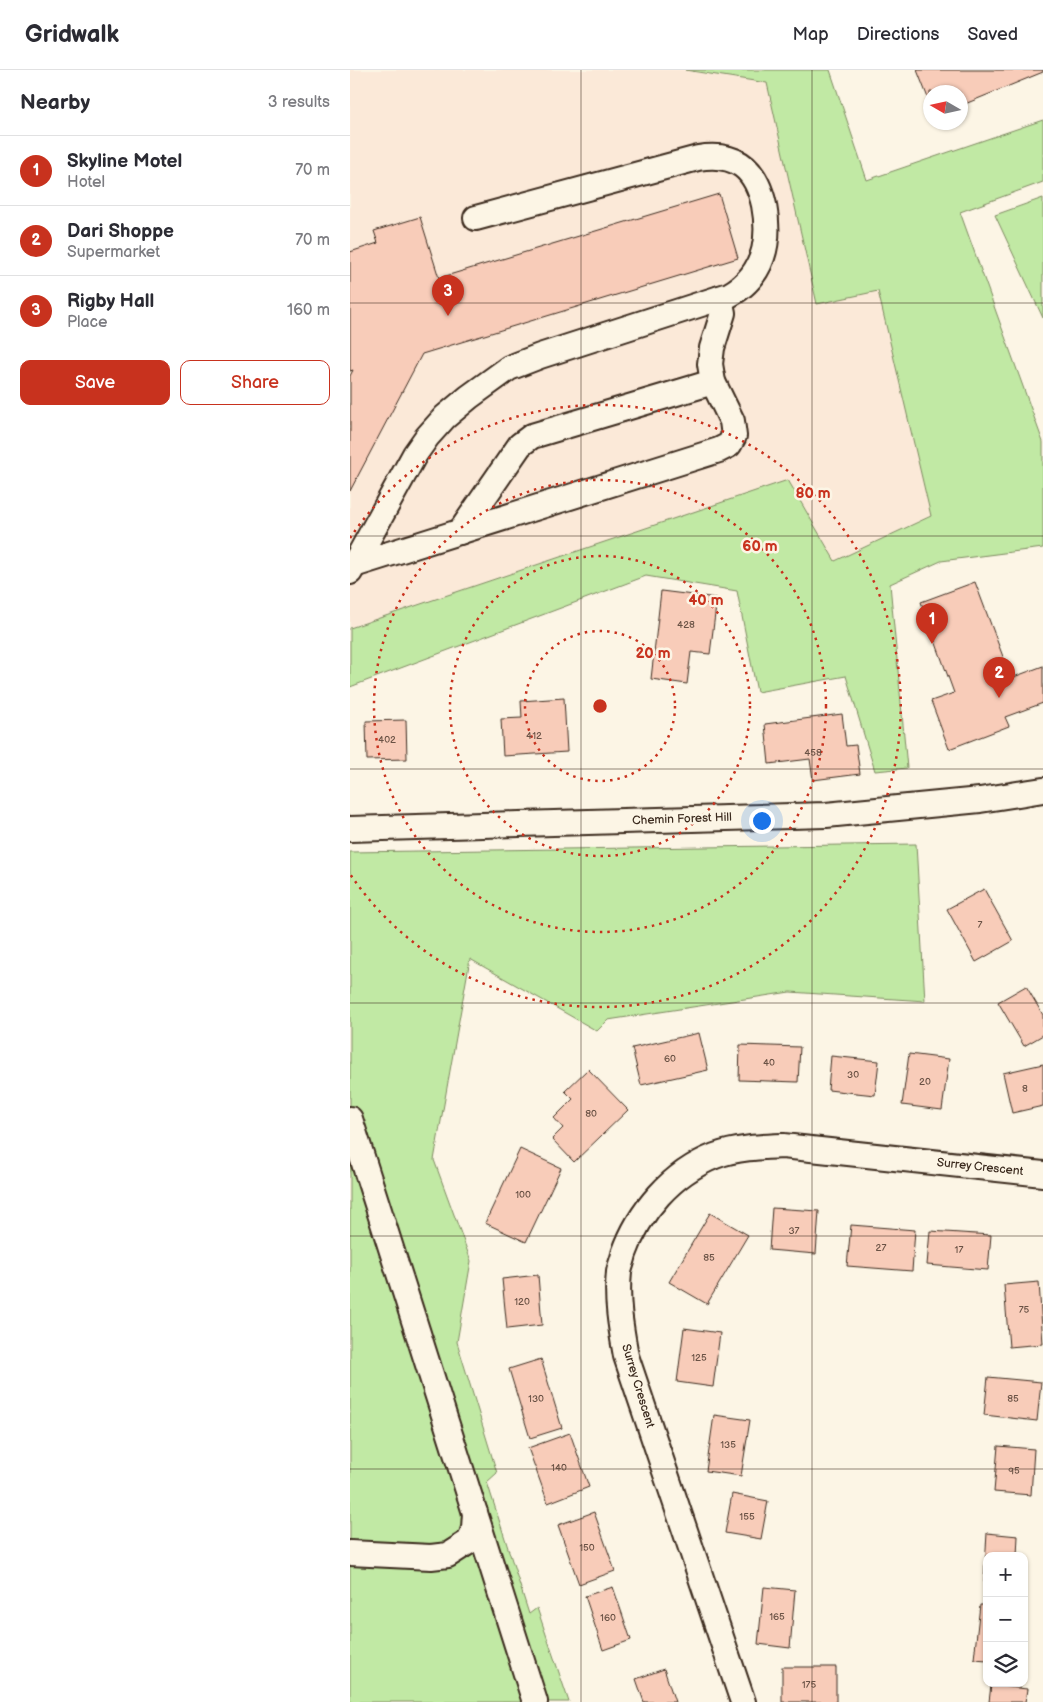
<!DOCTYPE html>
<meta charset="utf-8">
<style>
body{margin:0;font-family:"Balsamiq Sans",sans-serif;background:#f7f7f7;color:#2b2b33}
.controls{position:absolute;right:15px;bottom:15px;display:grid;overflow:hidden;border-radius:10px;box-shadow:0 1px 4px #0004}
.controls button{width:45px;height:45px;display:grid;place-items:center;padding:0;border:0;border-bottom:1px solid #e1e1e2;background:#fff;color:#2b2b33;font:25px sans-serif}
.compass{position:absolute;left:573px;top:15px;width:45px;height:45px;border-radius:50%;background:#fff;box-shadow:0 1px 4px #0004;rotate:279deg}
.you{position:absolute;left:411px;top:750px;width:18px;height:18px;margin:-12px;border:4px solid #fff;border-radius:50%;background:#1a73e8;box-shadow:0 0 0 8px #1a73e833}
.badge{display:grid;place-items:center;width:32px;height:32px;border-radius:50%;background:#c8321e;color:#fff;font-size:16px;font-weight:700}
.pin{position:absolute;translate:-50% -41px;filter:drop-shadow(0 1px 2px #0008)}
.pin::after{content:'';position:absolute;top:26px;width:18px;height:15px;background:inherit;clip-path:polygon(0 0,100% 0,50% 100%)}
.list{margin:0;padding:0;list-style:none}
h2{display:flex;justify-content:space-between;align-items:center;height:65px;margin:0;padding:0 20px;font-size:21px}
h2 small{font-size:16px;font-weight:400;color:#7c7c81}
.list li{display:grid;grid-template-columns:32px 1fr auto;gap:15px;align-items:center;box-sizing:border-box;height:70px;padding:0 20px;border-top:1px solid #e1e1e2}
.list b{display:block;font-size:19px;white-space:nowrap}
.list p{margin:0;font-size:16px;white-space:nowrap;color:#7c7c81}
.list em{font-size:16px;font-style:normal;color:#7c7c81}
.actions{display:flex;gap:10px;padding:15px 20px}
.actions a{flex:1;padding:11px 0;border:1px solid #c8321e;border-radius:10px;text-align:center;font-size:18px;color:#c8321e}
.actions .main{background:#c8321e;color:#fff}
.icon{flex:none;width:28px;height:28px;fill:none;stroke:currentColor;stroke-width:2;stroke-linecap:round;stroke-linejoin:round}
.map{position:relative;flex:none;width:693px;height:1632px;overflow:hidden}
header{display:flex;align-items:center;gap:30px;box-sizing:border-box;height:70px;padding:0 25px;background:#fff;border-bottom:1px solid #e1e1e2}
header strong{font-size:24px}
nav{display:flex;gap:28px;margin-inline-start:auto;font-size:18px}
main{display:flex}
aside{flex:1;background:#fff}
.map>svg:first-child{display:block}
.built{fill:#fbe9d8}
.green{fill:#c1e9a4;stroke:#7e8a61}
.building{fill:#f8ccb9;stroke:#3b2a1e}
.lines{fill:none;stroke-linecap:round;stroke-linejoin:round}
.minor-casing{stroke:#3b2a1e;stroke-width:28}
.minor{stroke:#fcf5e5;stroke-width:24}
.grid{fill:none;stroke:#3b2a1e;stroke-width:1;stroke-opacity:0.55}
.ring{fill:none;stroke:#c8321e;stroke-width:2.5;stroke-dasharray:2.5 5}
.labels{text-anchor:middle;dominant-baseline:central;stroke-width:5;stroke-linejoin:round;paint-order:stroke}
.number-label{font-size:10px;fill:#6a5245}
.street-label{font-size:12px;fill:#3b2a1e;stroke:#fcf5e5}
.centre{fill:#c8321e;stroke:#fcf5e5;stroke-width:2.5}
.ring-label{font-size:15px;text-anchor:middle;font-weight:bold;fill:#c8321e;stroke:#fcf5e5;stroke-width:5;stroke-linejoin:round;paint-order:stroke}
</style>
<header>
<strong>Gridwalk</strong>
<nav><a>Map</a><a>Directions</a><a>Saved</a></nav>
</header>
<main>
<aside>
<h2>Nearby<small>3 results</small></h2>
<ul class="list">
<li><span class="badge">1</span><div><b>Skyline Motel</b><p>Hotel</p></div><em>70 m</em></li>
<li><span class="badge">2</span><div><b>Dari Shoppe</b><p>Supermarket</p></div><em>70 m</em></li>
<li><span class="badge">3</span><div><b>Rigby Hall</b><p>Place</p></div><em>160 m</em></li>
</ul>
<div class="actions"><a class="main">Save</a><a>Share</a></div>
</aside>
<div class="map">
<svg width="693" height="1632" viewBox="0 0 693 1632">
<rect width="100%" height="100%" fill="#fcf5e5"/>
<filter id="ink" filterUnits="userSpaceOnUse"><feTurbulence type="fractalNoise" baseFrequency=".02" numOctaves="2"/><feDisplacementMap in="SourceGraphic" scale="10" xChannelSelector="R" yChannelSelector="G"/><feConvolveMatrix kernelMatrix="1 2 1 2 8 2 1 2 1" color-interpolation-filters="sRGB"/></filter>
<g filter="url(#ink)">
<polygon class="built" points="0,0 335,0 417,13 467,234 528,220 581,446 485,491 438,411 0,558"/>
<g class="green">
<polygon points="335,0 480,0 517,110 693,50 693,112 610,142 693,372 693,478 591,491 540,514 557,698 525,701 496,606 407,622 387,521 296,506 0,617 0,558 438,410 485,491 581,446 528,221 467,234 417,13"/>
<polygon points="693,128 693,248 645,145"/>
<polygon points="566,774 575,931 440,922 258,950 247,961 120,889 84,1090 121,1191 107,1272 147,1403 137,1412 179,1544 187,1538 219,1632 0,1632 0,782"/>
</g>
<g class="building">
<polygon points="567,0 693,0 693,2 610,36 610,22 580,22 580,33"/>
<polygon points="369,124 388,188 72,284 0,421 0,306 3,300 0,301 0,182 28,173 24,161 70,147 89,208"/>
<polygon points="625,512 661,608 693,596 693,633 655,647 659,656 599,679 581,631 604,623 571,532"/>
<polygon points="311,521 367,528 360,584 341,582 337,614 301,609"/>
<polygon points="214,628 217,682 153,686 151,649 172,648 171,631"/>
<polygon points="492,644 496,676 506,675 510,704 463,710 460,689 419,694 415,654"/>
<polygon points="56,650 57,689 17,690 16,651"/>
<polygon points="634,819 663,871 626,892 597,839"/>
<polygon points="676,916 693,945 693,965 674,976 648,932"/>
<polygon points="349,963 358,1000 291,1015 282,978"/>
<polygon points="390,975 450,977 448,1012 389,1010"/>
<polygon points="559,984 599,989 592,1040 552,1035"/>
<polygon points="481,986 529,991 525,1025 478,1020"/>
<polygon points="693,994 693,1036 662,1043 653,1003"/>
<polygon points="238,999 278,1040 224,1092 202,1069 213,1058 204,1048 223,1029 215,1021"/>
<polygon points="170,1079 211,1098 176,1172 135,1153"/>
<polygon points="422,1138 469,1141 466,1184 419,1180"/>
<polygon points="360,1143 398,1165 357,1234 319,1212"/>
<polygon points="501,1155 565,1160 562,1201 497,1196"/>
<polygon points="580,1161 641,1165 638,1200 577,1195"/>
<polygon points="188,1205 192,1255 157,1259 152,1209"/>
<polygon points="689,1212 693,1274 659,1277 654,1215"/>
<polygon points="334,1258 370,1263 363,1317 327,1312"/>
<polygon points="191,1289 212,1358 180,1368 159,1299"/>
<polygon points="638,1307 691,1312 687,1351 634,1345"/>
<polygon points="364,1345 400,1350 391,1406 356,1401"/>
<polygon points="220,1363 239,1417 198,1433 178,1378"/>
<polygon points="648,1376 684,1379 681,1425 644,1422"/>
<polygon points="382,1424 418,1431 411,1469 375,1463"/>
<polygon points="244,1442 265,1501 229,1514 208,1455"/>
<polygon points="637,1463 668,1466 667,1486 637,1486 637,1511 634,1511"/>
<polygon points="263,1517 281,1570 253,1580 235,1526"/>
<polygon points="414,1517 445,1520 440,1578 408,1574"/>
<polygon points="630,1535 637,1535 637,1590 624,1589"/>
<rect x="432" y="1597" width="54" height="35"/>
<polygon points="314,1599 325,1632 294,1632 286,1609"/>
<polygon points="641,1615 677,1619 675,1632 639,1632"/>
</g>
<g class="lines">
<g class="minor-casing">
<g id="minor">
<polyline points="110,462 170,375 182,366 363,312"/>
<polyline points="4,495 369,380 379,375 384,366 382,351 363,312 360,294 362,278 373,243 370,228"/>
<path d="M0 502 65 384 77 367 95 347 119 327 159 298 190 286 379 225C414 206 421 172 414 135 406 99 387 82 348 88L126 148"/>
<polyline points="0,759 476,745 630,730 693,720"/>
<polyline points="0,1049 185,1632"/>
<polyline points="0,1483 81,1487 98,1485 120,1471 124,1458 125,1443"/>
<path d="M393 1632 276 1286C271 1258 266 1231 269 1202 270 1196 273 1190 274 1184 289 1141 322 1103 365 1086 386 1078 410 1077 433 1076L693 1104"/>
</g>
</g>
<use href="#minor" class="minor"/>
</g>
</g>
<path class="grid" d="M231 0V1632M462 0V1632M0 233H693M0 466H693M0 699H693M0 933H693M0 1166H693M0 1399H693"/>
<g class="ring">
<circle cx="250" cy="636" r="75"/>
<circle cx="250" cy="636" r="150"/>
<circle cx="250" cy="636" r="226"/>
<path d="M0 468A301 301 0 1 1 0 804"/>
</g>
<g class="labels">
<g class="number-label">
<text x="336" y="555">428</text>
<text x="184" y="666">412</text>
<text x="37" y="670">402</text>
<text x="463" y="683">458</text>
<text x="630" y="855">7</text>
<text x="320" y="989">60</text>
<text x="419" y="993">40</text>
<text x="503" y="1005">30</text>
<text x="575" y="1012">20</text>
<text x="675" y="1019">8</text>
<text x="241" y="1044">80</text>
<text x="173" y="1125">100</text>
<text x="444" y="1161">37</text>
<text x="531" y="1178">27</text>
<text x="609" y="1180">17</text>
<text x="359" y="1188">85</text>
<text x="172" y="1232">120</text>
<text x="674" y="1240">75</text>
<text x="349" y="1288">125</text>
<text x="186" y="1329">130</text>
<text x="663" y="1329">85</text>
<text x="378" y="1375">135</text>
<text x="209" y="1398">140</text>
<text x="664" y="1401">95</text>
<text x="397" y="1447">155</text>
<text x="237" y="1478">150</text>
<text x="427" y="1547">165</text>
<text x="258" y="1548">160</text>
<text x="459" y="1615">175</text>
</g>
<g class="street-label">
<text transform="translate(332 749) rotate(-2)">Chemin Forest Hill</text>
<text transform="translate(630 1097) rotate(6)">Surrey Crescent</text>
<text transform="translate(288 1316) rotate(73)">Surrey Crescent</text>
</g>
</g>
<circle cx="250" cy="636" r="8" class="centre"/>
<g class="ring-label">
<text x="463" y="428">80 m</text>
<text x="410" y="481">60 m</text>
<text x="356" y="535">40 m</text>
<text x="303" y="588">20 m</text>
</g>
</svg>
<div class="controls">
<button>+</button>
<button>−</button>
<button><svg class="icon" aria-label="layers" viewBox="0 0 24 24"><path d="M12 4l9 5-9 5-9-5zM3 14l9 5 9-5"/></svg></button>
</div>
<svg class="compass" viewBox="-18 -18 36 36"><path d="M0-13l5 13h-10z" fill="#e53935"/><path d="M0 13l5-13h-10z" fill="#7c7c81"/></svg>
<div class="you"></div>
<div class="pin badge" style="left:582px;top:574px">1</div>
<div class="pin badge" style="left:649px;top:628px">2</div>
<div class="pin badge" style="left:98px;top:246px">3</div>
</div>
</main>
